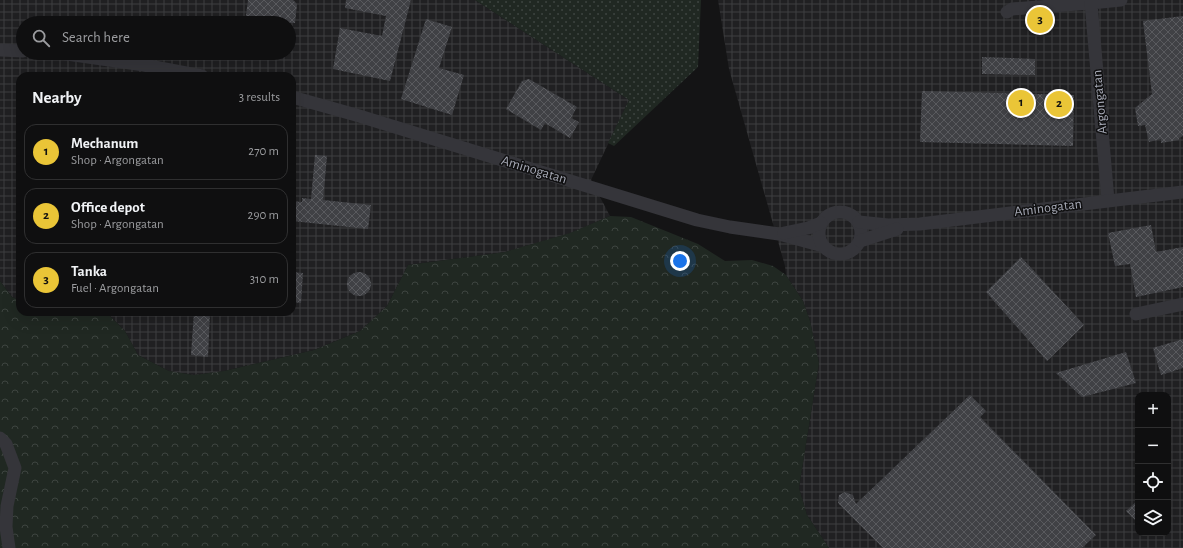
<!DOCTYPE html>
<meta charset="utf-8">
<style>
body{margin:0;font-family:"Alegreya Sans",sans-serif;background:#1d1d1e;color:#f1f3f6}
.controls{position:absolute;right:12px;bottom:12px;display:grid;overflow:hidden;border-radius:8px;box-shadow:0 4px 16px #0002}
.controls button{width:36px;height:36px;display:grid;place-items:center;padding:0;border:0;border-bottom:1px solid #2f2f30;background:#0f0f10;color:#f1f3f6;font:20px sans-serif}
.you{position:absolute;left:680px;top:261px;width:14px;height:14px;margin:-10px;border:3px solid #fff;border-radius:50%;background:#1a73e8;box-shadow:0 0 0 6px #1a73e833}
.badge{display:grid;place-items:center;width:26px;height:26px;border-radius:50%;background:#eac537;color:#111;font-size:13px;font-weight:700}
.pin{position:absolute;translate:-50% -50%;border:2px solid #fff;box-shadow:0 1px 4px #0006}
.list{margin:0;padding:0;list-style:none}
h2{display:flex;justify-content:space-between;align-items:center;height:52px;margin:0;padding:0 16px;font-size:17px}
h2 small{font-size:13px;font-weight:400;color:#9b9c9f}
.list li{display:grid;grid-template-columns:26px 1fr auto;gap:12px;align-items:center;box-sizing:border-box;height:56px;margin:0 8px 8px;padding:0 8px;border:1px solid #2f2f30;border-radius:12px}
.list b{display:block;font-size:15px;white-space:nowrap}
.list p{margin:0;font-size:13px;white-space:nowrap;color:#9b9c9f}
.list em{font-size:13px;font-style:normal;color:#9b9c9f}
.icon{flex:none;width:22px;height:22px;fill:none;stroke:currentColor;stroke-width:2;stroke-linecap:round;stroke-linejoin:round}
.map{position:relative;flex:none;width:1183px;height:548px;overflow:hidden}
.search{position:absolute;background:#0f0f10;box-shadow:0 4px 16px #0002;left:16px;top:16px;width:280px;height:44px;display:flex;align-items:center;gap:10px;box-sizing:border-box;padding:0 14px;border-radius:22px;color:#9b9c9f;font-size:15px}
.panel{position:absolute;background:#0f0f10;box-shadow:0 4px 16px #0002;left:16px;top:72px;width:280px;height:244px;border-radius:12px}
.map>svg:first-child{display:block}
.industrial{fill:url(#industrial-grid);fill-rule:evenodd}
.grass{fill:url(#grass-dots)}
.forest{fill:url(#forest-crowns)}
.building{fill:url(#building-cross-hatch)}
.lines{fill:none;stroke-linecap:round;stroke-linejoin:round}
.minor{stroke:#35353a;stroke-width:13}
.labels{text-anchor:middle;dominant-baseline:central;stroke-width:3;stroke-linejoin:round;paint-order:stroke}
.street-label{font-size:14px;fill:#a6a9b5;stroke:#0f0f10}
</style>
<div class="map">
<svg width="1183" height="548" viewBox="0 0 1183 548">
<defs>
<pattern id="industrial-grid" width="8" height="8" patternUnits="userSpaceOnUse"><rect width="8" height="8" fill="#202022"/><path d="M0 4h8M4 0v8" fill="none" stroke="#3d3e40"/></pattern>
<pattern id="grass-dots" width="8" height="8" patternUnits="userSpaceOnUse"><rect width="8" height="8" fill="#202822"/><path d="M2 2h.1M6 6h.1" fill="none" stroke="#3d4440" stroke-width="1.8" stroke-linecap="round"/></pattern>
<pattern id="forest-crowns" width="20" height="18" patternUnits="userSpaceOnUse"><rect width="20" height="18" fill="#202822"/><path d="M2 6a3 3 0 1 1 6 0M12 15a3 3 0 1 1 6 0" fill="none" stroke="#3d4440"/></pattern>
<pattern id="building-cross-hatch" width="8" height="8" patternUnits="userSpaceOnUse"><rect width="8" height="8" fill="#404145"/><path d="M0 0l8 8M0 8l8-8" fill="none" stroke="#595a5e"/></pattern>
</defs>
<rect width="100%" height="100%" fill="#141415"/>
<g class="industrial">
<path d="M0 0H475L629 100 591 180 610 216 571 233 505 252 408 265 387 306 360 331 314 350 224 371 194 375 169 371 138 355 125 331 106 312H292V76H20V300L12 297 0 281ZM23 23H289V53H23Z"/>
<path d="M718 0H1183V548H829L807 515 799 488 819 363 815 345 810 321 803 301 786 275 785 266 729 69ZM1138 395H1168V533H1138Z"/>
</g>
<polygon class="grass" points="475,0 701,0 698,67 614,146 608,143 629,100"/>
<polygon class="forest" points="610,216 631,217 698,244 725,261 752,260 773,266 786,275 803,301 810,321 819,363 799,488 807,515 829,548 0,548 0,281 12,297 20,300 20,312 106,312 125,331 138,355 169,371 194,375 224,371 314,350 360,331 387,306 408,265 505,252 570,233"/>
<g class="building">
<polygon points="248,0 293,0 297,4 295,23 245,23"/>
<polygon points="346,0 411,0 390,81 333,69 340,28 382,36 386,16 345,8"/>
<polygon points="1183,16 1183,136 1179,138 1179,140 1161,143 1161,139 1149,142 1145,125 1138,126 1135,108 1152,94 1143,21"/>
<polygon points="1034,18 1047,18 1047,27 1034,28"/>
<polygon points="426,19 452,27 439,68 464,75 452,115 401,99"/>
<polygon points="982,57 1035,59 1035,75 982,74"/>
<polygon points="529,79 577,107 571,118 579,122 570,138 545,123 541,130 506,109 522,81"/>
<polygon points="922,91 1074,95 1073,146 920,142"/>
<polygon points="315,155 327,156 323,200 371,205 368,229 292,221 292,201 302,202 302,198 311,199"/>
<polygon points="1151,225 1156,252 1183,247 1183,287 1136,297 1130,264 1115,266 1108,233"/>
<polygon points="1021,257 1084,325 1047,361 986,292"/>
<circle cx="359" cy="284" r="12"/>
<polygon points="292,272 303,273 301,303 292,302"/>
<polygon points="194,312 210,312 208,357 191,355"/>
<polygon points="1183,339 1183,368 1161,375 1153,348"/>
<polygon points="1126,352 1136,383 1082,397 1056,373"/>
<polygon points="970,395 986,411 980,417 1096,535 1082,548 883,548 838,503 839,495 845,492 853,495 856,504"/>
<polygon points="1138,500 1138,523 1126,511"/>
</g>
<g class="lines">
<g class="minor">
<polyline points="1007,12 1012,9 1091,3"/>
<polyline points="0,50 23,51"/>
<polyline points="60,53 144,65 202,76"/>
<polyline points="292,97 356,115 697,220 730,227 779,234 823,246"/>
<polyline points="1108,200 1091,3 1121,0"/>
<circle cx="840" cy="233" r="21"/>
<polyline points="859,222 888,225 920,224 1183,192"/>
<polyline points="784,233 808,228 821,223"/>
<polyline points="860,241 897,229"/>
<polyline points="1136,314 1183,304"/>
<polyline points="0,438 6,444 15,468 7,506 6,527 9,548"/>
</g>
</g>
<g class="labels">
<g class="street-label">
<text transform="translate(1100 102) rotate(-95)">Argongatan</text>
<text transform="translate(534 170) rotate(17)">Aminogatan</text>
<text transform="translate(1048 208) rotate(-7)">Aminogatan</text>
</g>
</g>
</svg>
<div class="controls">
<button>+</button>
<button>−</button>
<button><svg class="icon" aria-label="locate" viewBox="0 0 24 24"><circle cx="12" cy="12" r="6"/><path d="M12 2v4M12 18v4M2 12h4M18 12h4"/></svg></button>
<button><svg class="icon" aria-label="layers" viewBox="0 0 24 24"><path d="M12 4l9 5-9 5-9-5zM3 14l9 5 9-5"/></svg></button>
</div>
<div class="you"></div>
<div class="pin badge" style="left:1021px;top:103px">1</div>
<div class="pin badge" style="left:1059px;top:104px">2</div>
<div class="pin badge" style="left:1040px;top:20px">3</div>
<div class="search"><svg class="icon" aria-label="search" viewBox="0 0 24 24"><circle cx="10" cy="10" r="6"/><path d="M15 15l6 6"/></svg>Search here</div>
<section class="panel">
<h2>Nearby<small>3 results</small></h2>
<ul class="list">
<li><span class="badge">1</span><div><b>Mechanum</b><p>Shop · Argongatan</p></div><em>270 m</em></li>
<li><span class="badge">2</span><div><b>Office depot</b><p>Shop · Argongatan</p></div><em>290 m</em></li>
<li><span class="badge">3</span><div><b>Tanka</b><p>Fuel · Argongatan</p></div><em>310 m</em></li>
</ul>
</section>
</div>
